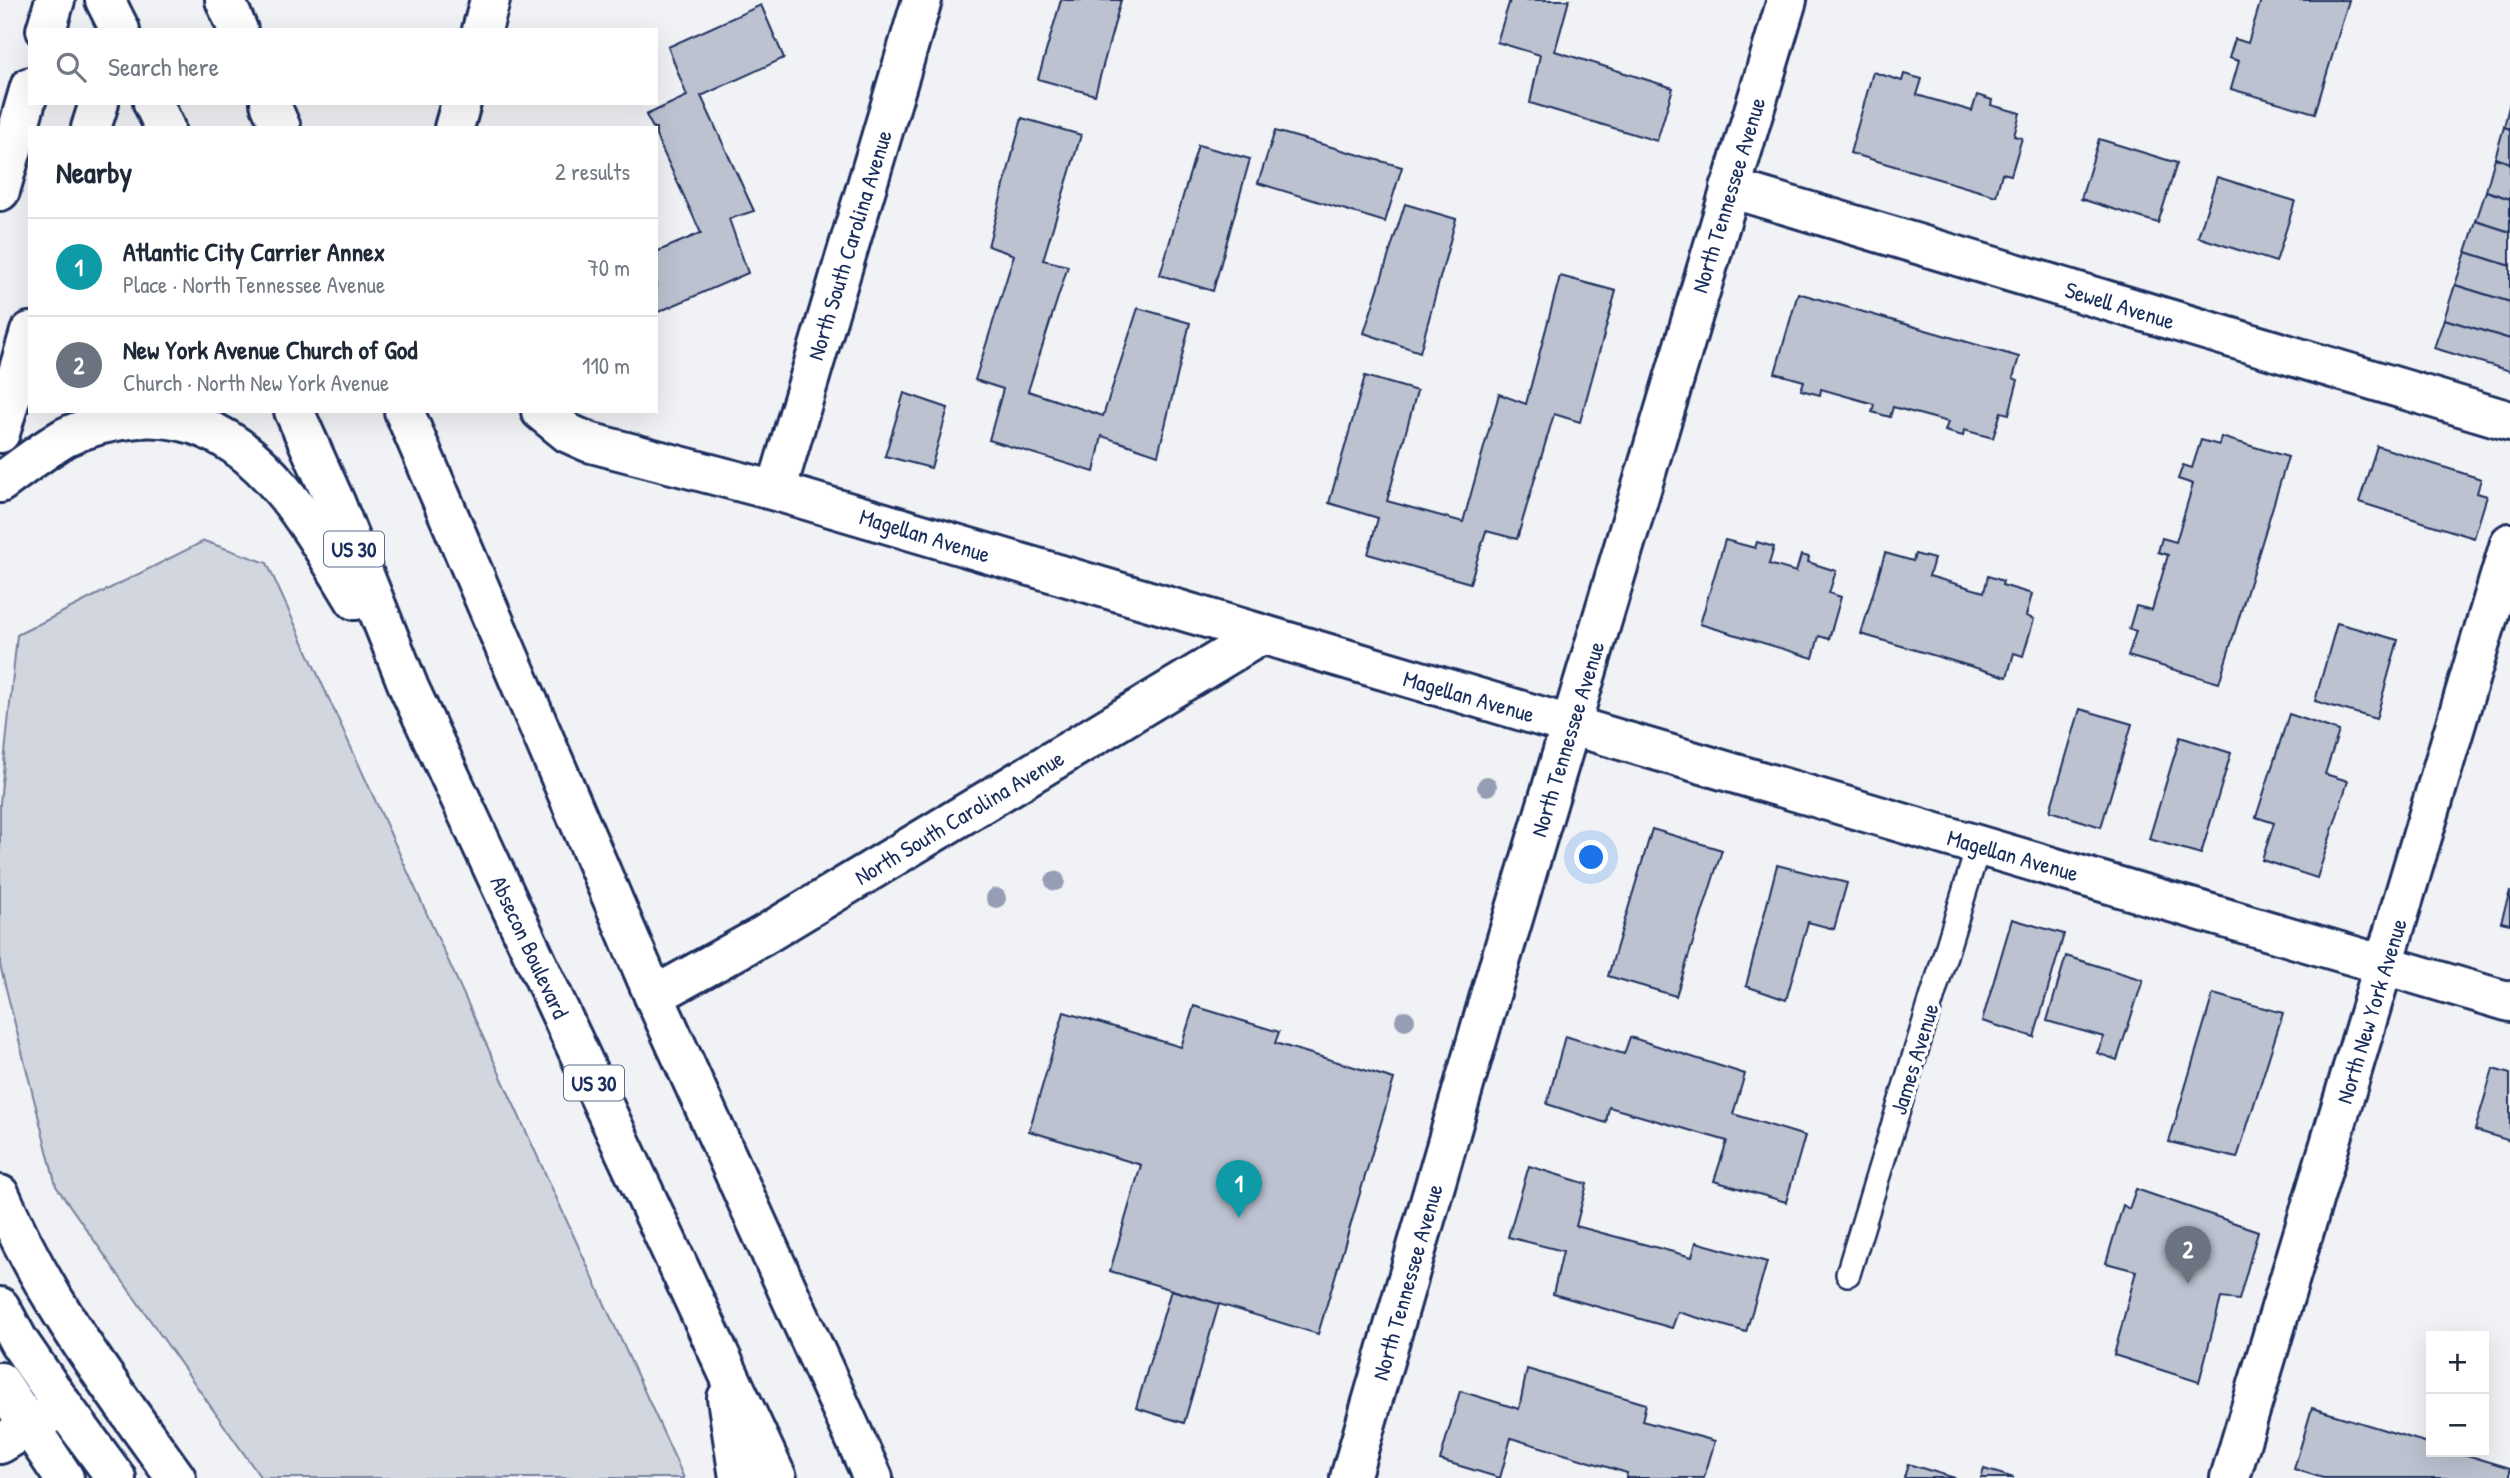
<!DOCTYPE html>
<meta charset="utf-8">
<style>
body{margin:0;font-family:"Patrick Hand",sans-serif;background:#f2f2f3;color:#1f2937}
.controls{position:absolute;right:21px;bottom:21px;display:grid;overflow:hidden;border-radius:0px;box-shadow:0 7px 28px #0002}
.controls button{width:63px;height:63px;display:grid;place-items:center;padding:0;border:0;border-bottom:2px solid #e0e1e3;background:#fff;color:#1f2937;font:35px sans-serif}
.you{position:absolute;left:1592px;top:858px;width:24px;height:24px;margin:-18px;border:5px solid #fff;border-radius:50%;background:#1a73e8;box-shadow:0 0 0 10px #1a73e833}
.badge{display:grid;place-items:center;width:46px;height:46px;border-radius:50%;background:#111827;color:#fff;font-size:23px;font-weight:700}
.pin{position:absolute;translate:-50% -58px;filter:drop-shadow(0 2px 4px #0008)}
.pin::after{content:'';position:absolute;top:37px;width:24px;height:21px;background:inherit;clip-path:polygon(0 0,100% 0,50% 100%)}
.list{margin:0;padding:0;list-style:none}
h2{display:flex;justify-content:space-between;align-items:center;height:91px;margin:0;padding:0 28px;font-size:30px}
h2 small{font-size:23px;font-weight:400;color:#747a83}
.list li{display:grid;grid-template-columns:46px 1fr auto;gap:21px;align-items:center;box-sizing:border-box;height:98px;padding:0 28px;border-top:2px solid #e0e1e3}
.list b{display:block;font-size:26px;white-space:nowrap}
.list p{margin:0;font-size:23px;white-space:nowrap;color:#747a83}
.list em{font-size:23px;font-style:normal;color:#747a83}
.icon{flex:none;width:38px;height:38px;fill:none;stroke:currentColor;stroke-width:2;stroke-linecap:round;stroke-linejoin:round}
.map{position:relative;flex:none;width:2510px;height:1478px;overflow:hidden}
.search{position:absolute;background:#fff;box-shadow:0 7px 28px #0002;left:28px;top:28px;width:630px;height:77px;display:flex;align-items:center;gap:18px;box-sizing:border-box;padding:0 24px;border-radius:0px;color:#747a83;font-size:26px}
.panel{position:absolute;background:#fff;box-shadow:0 7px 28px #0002;left:28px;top:126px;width:630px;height:287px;border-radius:0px}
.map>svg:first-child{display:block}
.green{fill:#d2d6df;stroke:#76829e;stroke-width:2}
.building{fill:#bcc2d0;stroke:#1b2f5e;stroke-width:2}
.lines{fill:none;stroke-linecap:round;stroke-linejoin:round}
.service-casing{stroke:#1b2f5e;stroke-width:28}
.minor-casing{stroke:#1b2f5e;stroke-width:44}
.tertiary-casing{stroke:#1b2f5e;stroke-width:44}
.primary-casing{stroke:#1b2f5e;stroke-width:44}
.trunk-casing{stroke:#1b2f5e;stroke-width:44}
.service{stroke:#fff;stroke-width:23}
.minor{stroke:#fff;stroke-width:38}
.tertiary{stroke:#fff;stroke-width:38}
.primary{stroke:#fff;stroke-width:38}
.trunk{stroke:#fff;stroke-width:38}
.tree{fill:#959eb4}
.labels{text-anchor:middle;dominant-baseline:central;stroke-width:7;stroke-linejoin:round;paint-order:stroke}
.shield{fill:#fff;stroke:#5f6d8e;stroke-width:2}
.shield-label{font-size:21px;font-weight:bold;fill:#1b2f5e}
.street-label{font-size:23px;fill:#1b2f5e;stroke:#fff}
</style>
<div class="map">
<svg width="2510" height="1478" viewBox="0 0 2510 1478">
<rect width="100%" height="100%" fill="#f1f2f5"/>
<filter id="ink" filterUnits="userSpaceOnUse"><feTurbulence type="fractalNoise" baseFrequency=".0143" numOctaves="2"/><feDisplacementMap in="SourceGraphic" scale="14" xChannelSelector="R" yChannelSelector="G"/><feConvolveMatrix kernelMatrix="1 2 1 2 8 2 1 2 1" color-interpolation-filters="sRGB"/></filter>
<g filter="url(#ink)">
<polygon class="green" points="204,541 267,563 684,1478 261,1478 56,1186 0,965 0,803 17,635"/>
<g class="building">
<polygon points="1061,0 1121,0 1095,95 1038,79"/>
<polygon points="1510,0 1569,0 1555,51 1673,88 1657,141 1530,103 1540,55 1497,42"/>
<polygon points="2261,0 2349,0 2315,113 2231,89 2239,61 2229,58 2235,39 2248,43"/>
<polygon points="761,5 784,58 701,96 754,211 729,219 748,273 656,313 656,252 701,233 656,136 656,128 653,128 646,115 687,96 668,47"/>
<polygon points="1873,72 1902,81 1904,74 1922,79 1917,95 1972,111 1977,95 1992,100 1991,105 2020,113 2014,136 2022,138 2011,175 2002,173 1996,196 1850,153"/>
<polygon points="2510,102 2510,129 2504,127"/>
<polygon points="1022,118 1081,135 1043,260 1068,266 1028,391 1103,416 1138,308 1190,323 1158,455 1102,436 1094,472 989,440 1003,389 975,380 1014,255 988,246"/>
<polygon points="2504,127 2510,129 2510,163 2495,158"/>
<polygon points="1275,131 1402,167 1385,222 1258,183"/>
<polygon points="2099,139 2177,163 2158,223 2081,199"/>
<polygon points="1198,145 1250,159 1213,291 1160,275"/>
<polygon points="2495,158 2510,163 2510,199 2486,191"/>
<polygon points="2217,177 2295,201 2276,262 2198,237"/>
<polygon points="2486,191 2510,199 2510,232 2476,221"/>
<polygon points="1405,204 1456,219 1420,352 1364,333"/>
<polygon points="2476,221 2510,232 2510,266 2466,252"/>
<polygon points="2466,252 2510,266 2510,302 2455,285"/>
<polygon points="1560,276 1616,291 1580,422 1554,414 1517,539 1486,531 1470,583 1368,554 1378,518 1329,503 1365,376 1417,391 1387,501 1463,522 1499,394 1526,404"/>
<polygon points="2455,285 2510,302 2510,339 2444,319"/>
<polygon points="1798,293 2019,357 2013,378 2018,380 2009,414 2001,412 1993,438 1964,430 1963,436 1945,431 1948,422 1893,407 1890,417 1872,412 1874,404 1821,389 1820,395 1801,390 1804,381 1775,373"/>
<polygon points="2444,319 2510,339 2510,371 2434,348"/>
<polygon points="904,393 948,408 931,468 885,456"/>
<polygon points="2221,437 2288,457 2219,683 2128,656 2136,631 2129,629 2136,606 2152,610 2168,555 2158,552 2162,538 2176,542 2193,484 2178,479 2183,465 2192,468 2201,440 2219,445"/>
<polygon points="2377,446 2481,479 2477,493 2487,496 2474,538 2359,502"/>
<polygon points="1725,540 1755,548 1757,542 1774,547 1769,564 1796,572 1801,555 1809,557 1808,562 1836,571 1829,593 1841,597 1829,639 1819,636 1813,658 1700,624"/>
<polygon points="1885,553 1913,561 1915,554 1934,559 1929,576 1984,592 1988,576 2003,581 2002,585 2032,594 2026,616 2034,619 2023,656 2014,653 2007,677 1861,634"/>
<polygon points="2337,623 2398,640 2376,719 2315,701"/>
<polygon points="2080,709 2132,724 2101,827 2050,811"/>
<polygon points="2289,714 2339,731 2325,774 2348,781 2317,878 2262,860 2274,823 2256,817"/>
<polygon points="2180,737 2231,753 2201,854 2149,839"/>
<polygon points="1652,829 1722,850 1676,996 1608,976"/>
<polygon points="1777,865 1847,883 1834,929 1808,922 1786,1000 1746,986"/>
<polygon points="2510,891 2510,924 2501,922"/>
<polygon points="2012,919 2064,934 2034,1037 1982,1021"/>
<polygon points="2066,956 2143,980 2117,1060 2097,1053 2104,1037 2047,1021"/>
<polygon points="2213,994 2283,1013 2237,1158 2169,1142"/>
<polygon points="1194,1006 1279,1032 1275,1043 1394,1079 1318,1334 1110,1271 1141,1165 1029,1131 1064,1012 1181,1047"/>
<polygon points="1565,1036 1624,1054 1630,1037 1745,1074 1733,1114 1805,1136 1786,1202 1714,1181 1727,1141 1609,1107 1606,1123 1547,1104"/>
<polygon points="2493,1069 2510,1074 2510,1141 2475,1130"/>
<polygon points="1529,1166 1587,1184 1576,1226 1692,1257 1696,1242 1767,1262 1746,1332 1678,1312 1672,1328 1553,1294 1563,1251 1508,1237"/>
<polygon points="2136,1189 2258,1231 2239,1300 2221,1298 2199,1382 2114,1355 2136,1271 2106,1263 2123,1205 2129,1209"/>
<polygon points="1171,1290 1219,1304 1184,1423 1136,1408"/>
<polygon points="1527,1369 1646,1404 1642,1421 1715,1441 1704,1478 1626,1478 1627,1473 1511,1438 1500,1478 1440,1460 1460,1391 1519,1409"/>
<polygon points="2312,1408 2431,1444 2431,1452 2457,1452 2510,1468 2510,1478 2323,1478 2294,1469"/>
<polygon points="1908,1464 1955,1478 1904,1478"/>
<polygon points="1984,1469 2014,1478 1981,1478"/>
</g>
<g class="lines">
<g class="service-casing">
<polyline id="service" points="1848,1274 1979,844"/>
</g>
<g class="minor-casing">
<g id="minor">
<polyline points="482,30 490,0"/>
<polyline points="454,128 461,103"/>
<polyline points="1730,188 2510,421"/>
<polyline points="541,411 568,433 588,442 776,491 2510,1002"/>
<polyline points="776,491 922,0"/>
<polyline points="654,996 764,935 1261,635"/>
</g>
</g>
<g class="tertiary-casing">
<g id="tertiary">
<polyline points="1350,1478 1489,999 1787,0"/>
<polyline points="2230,1478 2510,543"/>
</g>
</g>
<g class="primary-casing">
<g id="primary">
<polyline points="46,30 55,0"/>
<polyline points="91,128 99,103"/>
<polyline points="0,191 30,87"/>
<polyline points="0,433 30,332"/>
<polyline points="0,1307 19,1342 63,1406 0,1444"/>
<polyline points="0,1382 64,1478"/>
</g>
</g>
<g class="trunk-casing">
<g id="trunk">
<polyline points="105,0 120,30"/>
<polyline points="225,0 238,30"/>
<polyline points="153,103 165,128"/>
<polyline points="270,103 281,128"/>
<polyline points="294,411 335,502 409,688 777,1478"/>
<polyline points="404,411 654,996 873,1478"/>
<path d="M0 483C22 467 43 450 66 437 89 426 113 420 138 418 250 410 305 519 355 600"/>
<path d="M0 1195C44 1299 111 1387 176 1478"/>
<polyline points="727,1398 739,1478"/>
<polyline points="63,1406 116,1478"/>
</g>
</g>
<use href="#service" class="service"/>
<use href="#minor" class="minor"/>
<use href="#tertiary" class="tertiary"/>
<use href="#primary" class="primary"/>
<use href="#trunk" class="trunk"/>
</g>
<g class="tree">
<circle cx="1487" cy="786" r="10"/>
<circle cx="1055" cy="881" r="10"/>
<circle cx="996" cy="898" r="10"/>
<circle cx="1405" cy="1020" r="10"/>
</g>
</g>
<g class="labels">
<g class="shield">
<rect x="324" y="531.5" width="60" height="35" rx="5"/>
<rect x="564" y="1065.5" width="60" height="35" rx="5"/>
</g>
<g class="shield-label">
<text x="354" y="549">US 30</text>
<text x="594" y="1083">US 30</text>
</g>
<g class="street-label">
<text transform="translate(1728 195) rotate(-73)">North Tennessee Avenue</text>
<text transform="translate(849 245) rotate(-73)">North South Carolina Avenue</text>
<text transform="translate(2120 305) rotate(17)">Sewell Avenue</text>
<text transform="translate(925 535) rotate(17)">Magellan Avenue</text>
<text transform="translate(1469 696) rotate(16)">Magellan Avenue</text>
<text transform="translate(1567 739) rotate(-73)">North Tennessee Avenue</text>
<text transform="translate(959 817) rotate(-31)">North South Carolina Avenue</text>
<text transform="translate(2013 855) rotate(16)">Magellan Avenue</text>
<text transform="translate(530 947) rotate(65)">Absecon Boulevard</text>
<text transform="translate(2371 1011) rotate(-73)">North New York Avenue</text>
<text transform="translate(1914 1059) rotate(-73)">James Avenue</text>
<text transform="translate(1407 1282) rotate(-74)">North Tennessee Avenue</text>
</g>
</g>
</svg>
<div class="controls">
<button>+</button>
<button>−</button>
</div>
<div class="you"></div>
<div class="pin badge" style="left:1239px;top:1218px;background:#0f9aa8">1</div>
<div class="pin badge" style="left:2188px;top:1284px;background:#6b7280">2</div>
<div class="search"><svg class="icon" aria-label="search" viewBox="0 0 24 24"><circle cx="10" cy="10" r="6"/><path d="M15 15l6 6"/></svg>Search here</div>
<section class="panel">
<h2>Nearby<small>2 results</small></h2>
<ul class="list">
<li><span class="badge" style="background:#0f9aa8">1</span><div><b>Atlantic City Carrier Annex</b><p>Place · North Tennessee Avenue</p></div><em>70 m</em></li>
<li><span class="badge" style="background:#6b7280">2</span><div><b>New York Avenue Church of God</b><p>Church · North New York Avenue</p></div><em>110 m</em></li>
</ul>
</section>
</div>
